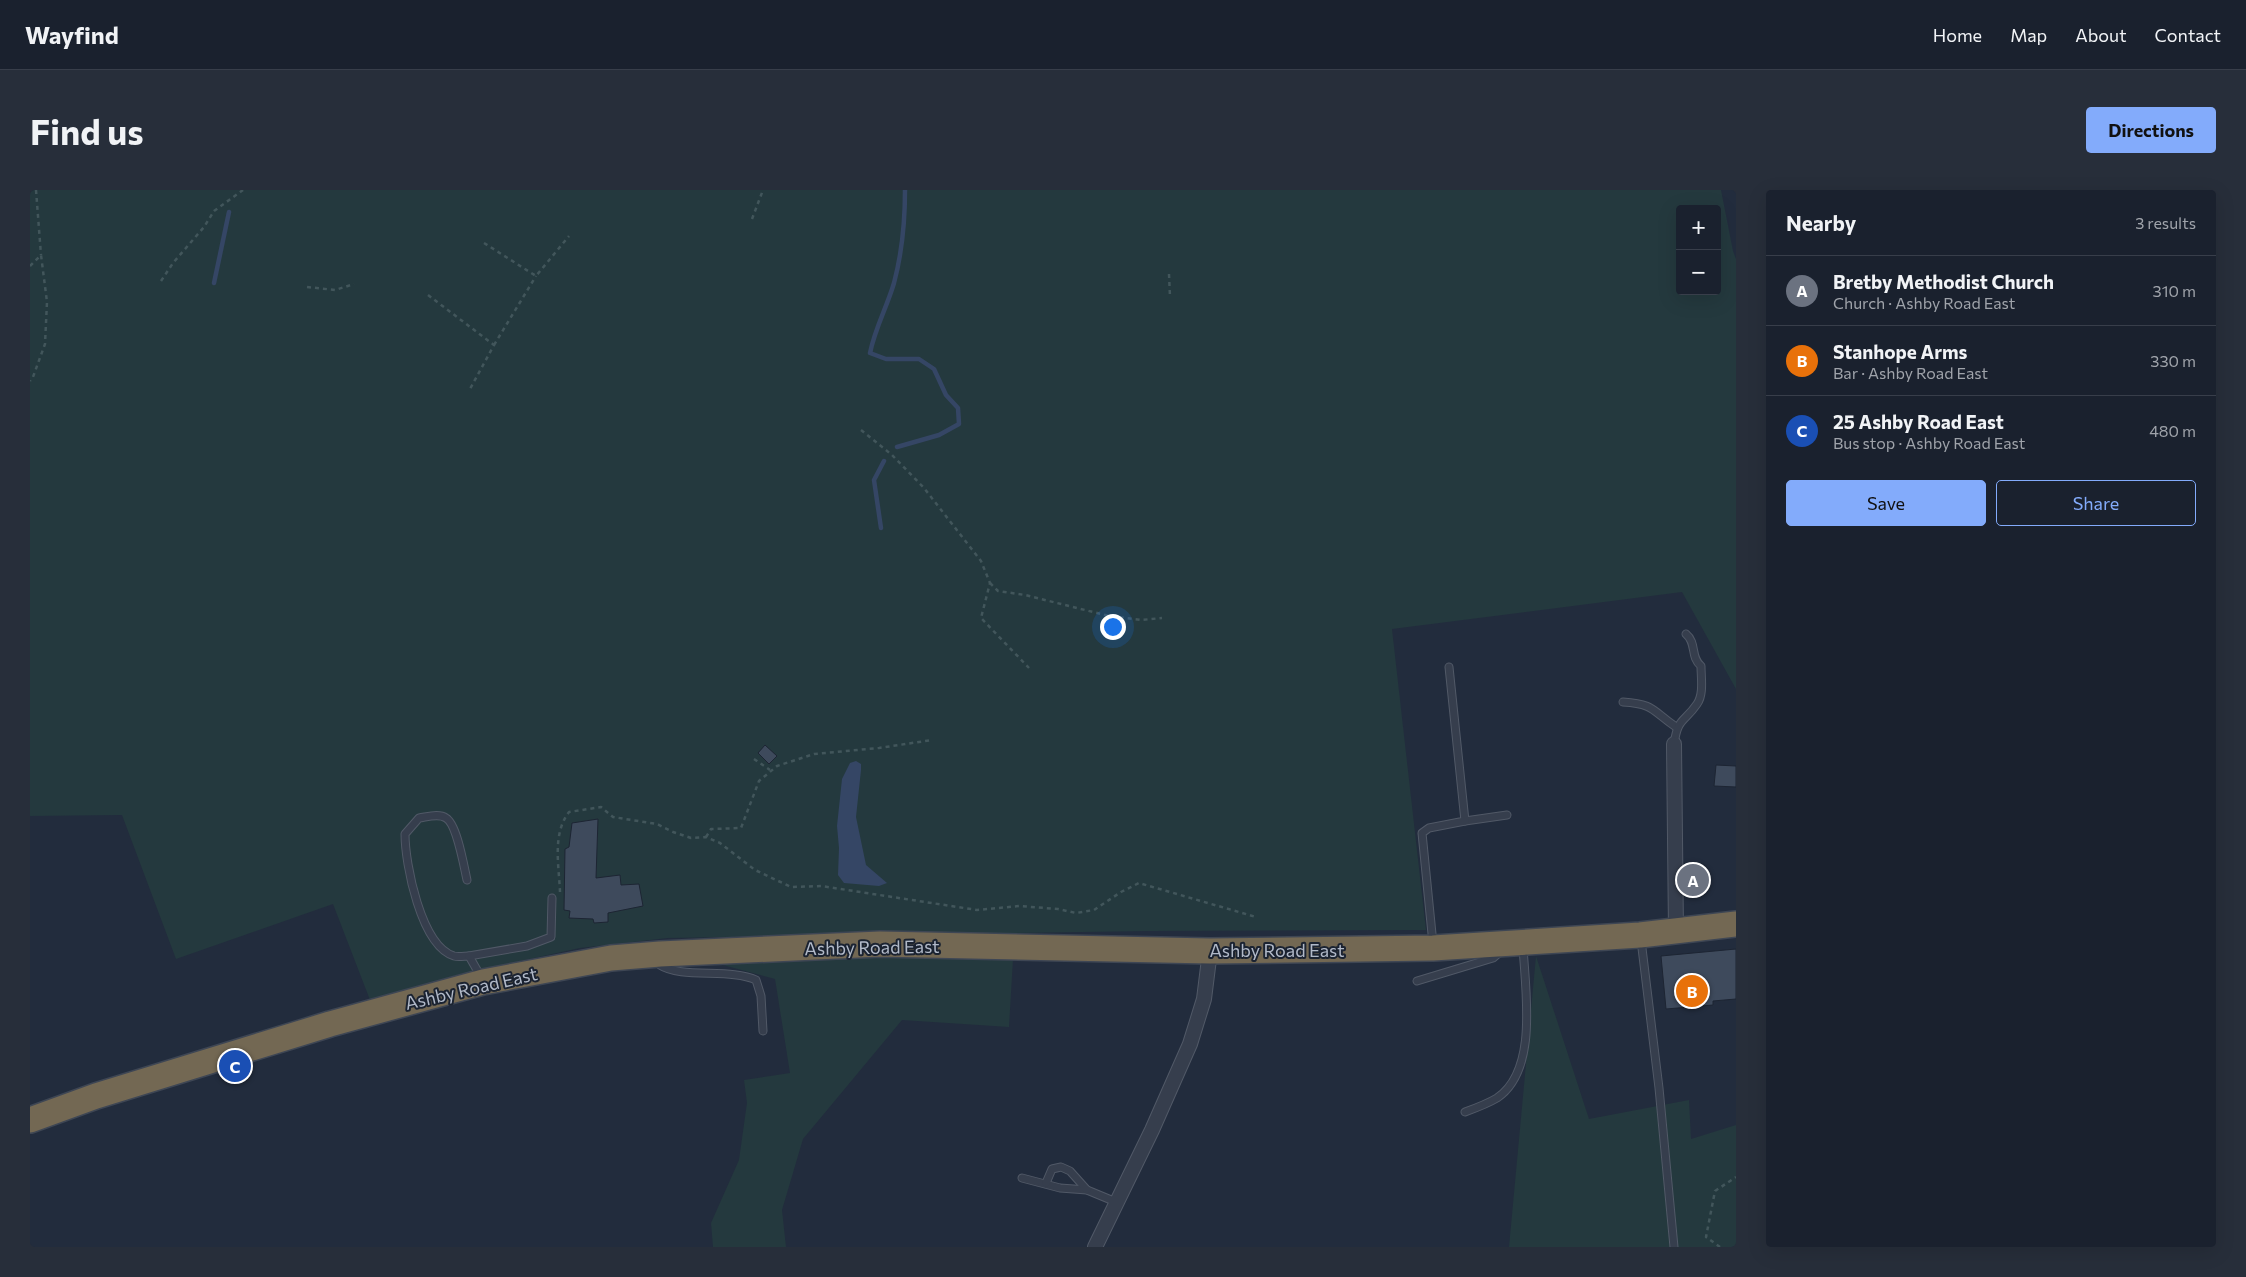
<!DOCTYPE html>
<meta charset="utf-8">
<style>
body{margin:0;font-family:Commissioner,sans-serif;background:#272e3a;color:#f1f3f6}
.controls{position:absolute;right:15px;top:15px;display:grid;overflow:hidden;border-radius:5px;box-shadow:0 5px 20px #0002}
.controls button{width:45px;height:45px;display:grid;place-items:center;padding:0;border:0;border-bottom:1px solid #383e4a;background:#1a212e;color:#f1f3f6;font:25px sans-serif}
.you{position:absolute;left:1082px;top:436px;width:18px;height:18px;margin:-12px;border:4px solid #fff;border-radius:50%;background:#1a73e8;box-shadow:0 0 0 8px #1a73e833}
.badge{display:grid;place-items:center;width:32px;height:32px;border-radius:50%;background:#83abfb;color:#fff;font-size:16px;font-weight:700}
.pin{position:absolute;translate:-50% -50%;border:2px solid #fff;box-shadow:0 1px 5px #0006}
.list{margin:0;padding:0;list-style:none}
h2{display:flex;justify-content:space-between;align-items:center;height:65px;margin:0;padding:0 20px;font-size:21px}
h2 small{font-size:16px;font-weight:400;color:#9fa3aa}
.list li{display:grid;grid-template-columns:32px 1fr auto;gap:15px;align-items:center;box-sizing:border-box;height:70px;padding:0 20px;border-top:1px solid #383e4a}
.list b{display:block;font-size:19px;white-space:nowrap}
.list p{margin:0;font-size:16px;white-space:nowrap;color:#9fa3aa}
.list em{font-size:16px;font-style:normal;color:#9fa3aa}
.actions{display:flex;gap:10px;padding:15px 20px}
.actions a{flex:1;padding:11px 0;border:1px solid #83abfb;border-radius:5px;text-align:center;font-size:18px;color:#83abfb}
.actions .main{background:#83abfb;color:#111}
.map{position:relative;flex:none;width:1706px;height:1057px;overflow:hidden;border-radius:5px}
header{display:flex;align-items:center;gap:30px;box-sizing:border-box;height:70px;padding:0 25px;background:#1a212e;border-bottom:1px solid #383e4a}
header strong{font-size:24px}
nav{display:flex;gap:28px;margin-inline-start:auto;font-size:18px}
.intro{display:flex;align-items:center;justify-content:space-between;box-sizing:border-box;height:120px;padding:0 30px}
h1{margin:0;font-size:35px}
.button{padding:12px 22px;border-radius:5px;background:#83abfb;color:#111;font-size:18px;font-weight:700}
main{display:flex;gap:30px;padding:0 30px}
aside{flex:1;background:#1a212e;border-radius:5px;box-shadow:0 5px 20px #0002}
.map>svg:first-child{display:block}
.green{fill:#24393e;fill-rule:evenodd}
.water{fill:#354665}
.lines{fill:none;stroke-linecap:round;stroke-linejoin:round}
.stream{stroke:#354665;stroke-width:4.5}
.building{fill:#3e4a5c;stroke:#1d2533}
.lane-casing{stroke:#515967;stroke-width:9}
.street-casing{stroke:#515967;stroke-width:16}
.highway-casing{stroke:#3e4654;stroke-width:28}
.path{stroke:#42565b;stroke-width:2.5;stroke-dasharray:4 4;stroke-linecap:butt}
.lane{stroke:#363e4d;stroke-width:7}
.street{stroke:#363e4d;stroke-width:14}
.highway{stroke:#736853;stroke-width:25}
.labels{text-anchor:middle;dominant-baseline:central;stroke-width:4;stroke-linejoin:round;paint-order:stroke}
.street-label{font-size:18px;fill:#b1b9c8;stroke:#1b2331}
</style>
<header>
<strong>Wayfind</strong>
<nav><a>Home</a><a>Map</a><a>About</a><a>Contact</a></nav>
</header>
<div class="intro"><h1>Find us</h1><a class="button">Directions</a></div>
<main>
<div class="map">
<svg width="1706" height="1057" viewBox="0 0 1706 1057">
<rect width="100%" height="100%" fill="#222c3d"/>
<g class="green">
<path d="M0 0H1691L1703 61 1706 69V499L1652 402 1362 439 1396 740 1119 741 638 748 550 758 431 784 340 810 303 714 146 769 92 625 0 626ZM1650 19H1687V101H1650Z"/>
<polygon points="828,765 983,769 979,837 872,830 773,949 752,1020 756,1057 683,1057 681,1033 709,970 717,913 714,890 760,883 745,789 674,770"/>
<polygon points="1506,766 1559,929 1659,910 1661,949 1706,935 1706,1057 1479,1057"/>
</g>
<polygon class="water" points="826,571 831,574 831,580 826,627 836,675 857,693 849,696 814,693 808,685 809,658 807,636 812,589 820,573"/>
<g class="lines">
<g class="stream">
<polyline points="184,93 199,22"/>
<path d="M867 257 909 245 929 234 928 218 916 205 904 179 889 169H856L840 163C845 138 857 117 864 93 872 63 875 31 875 0"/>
<polyline points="851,338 844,290 854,271"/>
</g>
</g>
<g class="building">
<polygon points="735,555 747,566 739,574 728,563"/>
<polygon points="1686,575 1706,576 1706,597 1684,596"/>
<polygon points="568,629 566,688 590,685 591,695 609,694 613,716 578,723 578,732 564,733 563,729 539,728 540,721 534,720 535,659 539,657 542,633"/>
<polygon points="1654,680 1671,680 1672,700 1655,700"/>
<polygon points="1706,759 1706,809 1683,811 1683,815 1636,819 1631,766"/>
</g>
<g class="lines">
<g class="lane-casing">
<g id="lane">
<path d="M1593 512C1625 514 1622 521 1646 537"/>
<path d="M1644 554C1648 527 1654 533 1667 514 1674 504 1671 488 1671 476 1660 467 1667 453 1656 444"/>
<polyline points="1435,631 1477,625"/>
<path d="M437 690C434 677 427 634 416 628 409 623 397 627 389 628L375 644C375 674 391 756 424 766 428 767 435 766 439 766L451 787"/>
<polyline points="1611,750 1629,898 1644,1057"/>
<polyline points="1403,754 1392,643 1399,638 1435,631 1419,477"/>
<polyline points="439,766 497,756 521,747 522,708"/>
<path d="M630 769V775C651 789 701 778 726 790L731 806 733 841"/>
<polyline points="1387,791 1463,768 1470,762"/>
<path d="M1435 922C1446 918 1457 914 1467 908 1509 880 1495 799 1493 756"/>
<polyline points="992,988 1030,998 1057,1000 1086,1012"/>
<polyline points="1016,993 1022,979 1031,977 1040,981 1057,1000"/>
</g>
</g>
<g class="street-casing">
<g id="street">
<polyline points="1644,554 1646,741"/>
<polyline points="1065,1057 1122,940 1160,854 1174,809 1180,761"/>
</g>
</g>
<g class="highway-casing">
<polyline id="highway" points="0,930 66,906 300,834 453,792 581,768 630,764 850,754 1180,761 1403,758 1610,745 1706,734"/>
</g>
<g class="path">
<polyline points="6,0 11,65"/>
<polyline points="722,29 733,0"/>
<polyline points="454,53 506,86 539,46"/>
<polyline points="0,76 11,65 17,112 15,154 3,187 0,191"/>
<polyline points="1139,84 1140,107"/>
<polyline points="131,91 143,73 174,37 184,21 213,0"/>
<polyline points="277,97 305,100 324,94"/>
<polyline points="398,105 464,155 440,199"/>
<polyline points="464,155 506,86"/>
<polyline points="831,240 862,265 894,298 951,371 960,393 951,428 999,478"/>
<polyline points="960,393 968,401 995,405 1079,426 1111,430 1132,428"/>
<polyline points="724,569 740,580"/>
<polyline points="676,647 681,639 711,638 729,591 747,576 784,564 849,558 902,550"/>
<path d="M530 702C529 676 522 644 539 622L571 617 583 627 627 634 643 642 661 648 676 647 690 653 725 680 761 697 791 696 947 720 989 716 1028 719 1046 723 1064 720 1091 702 1109 693 1226 727"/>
<polyline points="1690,1057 1676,1047 1685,1001 1706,987"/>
</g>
<use href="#lane" class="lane"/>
<use href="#street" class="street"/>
<use href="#highway" class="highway"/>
</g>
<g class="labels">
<g class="street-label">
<text transform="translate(842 757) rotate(-1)">Ashby Road East</text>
<text x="1247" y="760">Ashby Road East</text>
<text transform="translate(441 798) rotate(-13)">Ashby Road East</text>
</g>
</g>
</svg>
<div class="controls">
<button>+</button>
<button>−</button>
</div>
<div class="you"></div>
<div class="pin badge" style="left:1663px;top:690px;background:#6b7280">A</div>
<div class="pin badge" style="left:1662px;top:801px;background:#e8710a">B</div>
<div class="pin badge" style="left:205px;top:876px;background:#1a4fb4">C</div>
</div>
<aside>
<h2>Nearby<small>3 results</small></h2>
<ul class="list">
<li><span class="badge" style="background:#6b7280">A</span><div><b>Bretby Methodist Church</b><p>Church · Ashby Road East</p></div><em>310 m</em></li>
<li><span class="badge" style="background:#e8710a">B</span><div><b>Stanhope Arms</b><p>Bar · Ashby Road East</p></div><em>330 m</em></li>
<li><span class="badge" style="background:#1a4fb4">C</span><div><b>25 Ashby Road East</b><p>Bus stop · Ashby Road East</p></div><em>480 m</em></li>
</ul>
<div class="actions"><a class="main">Save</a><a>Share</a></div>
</aside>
</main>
